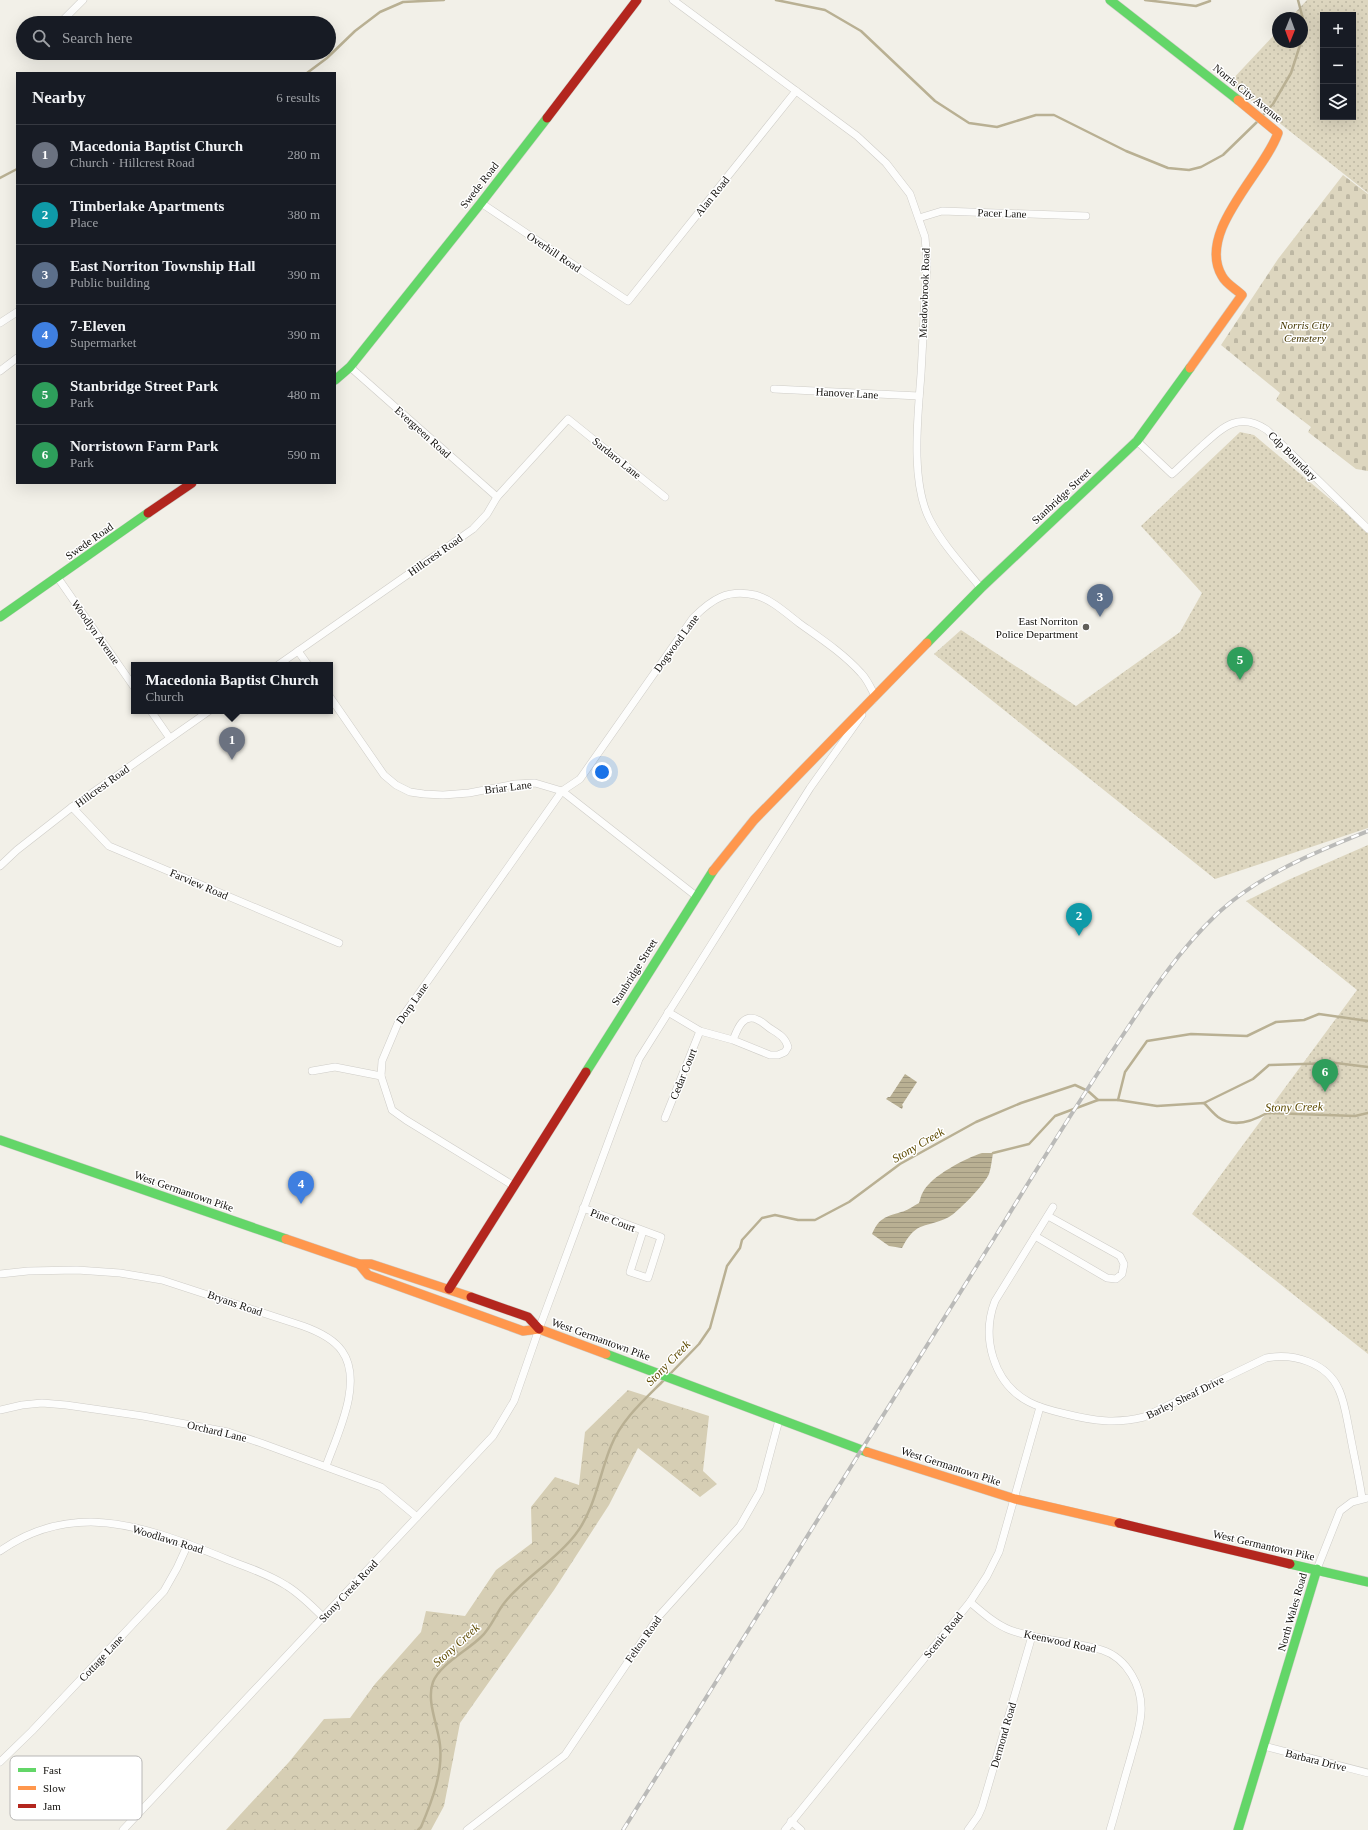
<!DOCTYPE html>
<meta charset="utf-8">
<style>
body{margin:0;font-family:"Times New Roman",serif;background:#242831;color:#f1f3f6}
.controls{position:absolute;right:12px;top:12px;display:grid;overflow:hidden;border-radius:0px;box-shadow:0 4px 16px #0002}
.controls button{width:36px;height:36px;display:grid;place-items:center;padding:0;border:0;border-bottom:1px solid #363941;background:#171b24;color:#f1f3f6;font:20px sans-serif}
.compass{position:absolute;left:1272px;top:12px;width:36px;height:36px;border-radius:50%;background:#171b24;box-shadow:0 4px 16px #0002;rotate:181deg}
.you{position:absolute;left:602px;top:772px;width:14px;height:14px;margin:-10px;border:3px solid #fff;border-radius:50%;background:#1a73e8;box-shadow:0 0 0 6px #1a73e833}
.badge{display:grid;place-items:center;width:26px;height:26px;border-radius:50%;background:#ea580c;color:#fff;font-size:13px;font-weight:700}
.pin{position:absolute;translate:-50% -33px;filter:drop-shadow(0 1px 2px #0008)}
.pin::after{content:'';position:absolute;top:21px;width:14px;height:12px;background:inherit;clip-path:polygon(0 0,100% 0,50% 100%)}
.popup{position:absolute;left:131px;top:662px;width:202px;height:52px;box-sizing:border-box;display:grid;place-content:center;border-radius:0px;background:#171b24;filter:drop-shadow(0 1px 3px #0005);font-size:13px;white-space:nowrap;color:#9ea1a6}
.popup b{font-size:15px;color:#f1f3f6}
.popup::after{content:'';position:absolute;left:50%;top:100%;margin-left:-8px;border:8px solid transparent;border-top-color:#171b24}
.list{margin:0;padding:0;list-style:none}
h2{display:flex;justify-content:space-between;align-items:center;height:52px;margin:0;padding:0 16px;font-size:17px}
h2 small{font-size:13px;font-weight:400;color:#9ea1a6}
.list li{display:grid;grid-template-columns:26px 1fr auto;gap:12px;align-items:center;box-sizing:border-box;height:60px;padding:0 16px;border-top:1px solid #363941}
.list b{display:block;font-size:15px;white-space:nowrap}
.list p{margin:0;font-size:13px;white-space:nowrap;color:#9ea1a6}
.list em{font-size:13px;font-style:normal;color:#9ea1a6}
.icon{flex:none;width:22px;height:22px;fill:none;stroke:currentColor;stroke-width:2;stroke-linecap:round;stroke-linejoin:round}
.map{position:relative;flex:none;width:1368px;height:1830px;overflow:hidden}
.search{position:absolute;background:#171b24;box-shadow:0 4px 16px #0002;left:16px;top:16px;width:320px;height:44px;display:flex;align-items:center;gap:10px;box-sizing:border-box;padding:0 14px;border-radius:22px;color:#9ea1a6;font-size:15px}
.panel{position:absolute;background:#171b24;box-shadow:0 4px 16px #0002;left:16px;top:72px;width:320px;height:412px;border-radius:0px}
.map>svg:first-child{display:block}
.forest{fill:url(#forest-crowns)}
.cemetery{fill:url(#cemetery-stones)}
.park{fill:url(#park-dots);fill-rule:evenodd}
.water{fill:url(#water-rules)}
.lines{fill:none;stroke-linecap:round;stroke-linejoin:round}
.stream{stroke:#b9b093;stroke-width:2.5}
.street-casing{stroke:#ceccc7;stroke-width:8}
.fast-casing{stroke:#ceccc7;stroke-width:10}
.slow-casing{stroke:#ceccc7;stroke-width:10}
.jam-casing{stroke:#ceccc7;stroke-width:10}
.street{stroke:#fdfdfc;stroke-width:7}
.fast{stroke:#63d668;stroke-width:9}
.slow{stroke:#ff974d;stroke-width:9}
.jam{stroke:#b3261e;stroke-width:9}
.rail-casing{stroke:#babab8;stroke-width:4}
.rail{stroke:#fff;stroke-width:2.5;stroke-dasharray:8;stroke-linecap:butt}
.poi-dot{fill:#605e59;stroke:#fff;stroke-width:1.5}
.labels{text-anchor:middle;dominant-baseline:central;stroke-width:3;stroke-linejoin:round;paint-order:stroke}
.street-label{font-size:11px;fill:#12100c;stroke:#fff}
.park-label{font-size:11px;font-style:italic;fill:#443600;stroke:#fff}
.poi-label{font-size:11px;fill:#12100c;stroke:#fff;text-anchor:end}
.water-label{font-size:12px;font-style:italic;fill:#5d4a00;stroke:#fff}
.key{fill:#fff;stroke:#b8b7b6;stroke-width:1}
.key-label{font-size:11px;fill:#12100c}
</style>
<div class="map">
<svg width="1368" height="1830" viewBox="0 0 1368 1830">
<defs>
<pattern id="forest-crowns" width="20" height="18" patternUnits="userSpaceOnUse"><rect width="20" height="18" fill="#d6ceb4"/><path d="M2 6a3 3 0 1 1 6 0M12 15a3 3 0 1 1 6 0" fill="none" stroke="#b7b09a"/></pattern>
<pattern id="cemetery-stones" width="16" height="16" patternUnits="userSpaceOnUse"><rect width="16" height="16" fill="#ddd6bf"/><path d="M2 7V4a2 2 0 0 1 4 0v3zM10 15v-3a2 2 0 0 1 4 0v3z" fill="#bdb7a3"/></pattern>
<pattern id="park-dots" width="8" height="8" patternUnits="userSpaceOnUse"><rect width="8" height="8" fill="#ddd6bf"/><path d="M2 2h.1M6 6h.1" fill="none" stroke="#bdb7a3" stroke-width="1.8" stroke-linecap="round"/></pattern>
<pattern id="water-rules" width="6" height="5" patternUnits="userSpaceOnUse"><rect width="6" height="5" fill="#b9b093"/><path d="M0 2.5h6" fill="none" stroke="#9e967e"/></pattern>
</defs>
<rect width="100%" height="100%" fill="#f2f0e8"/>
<polygon class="forest" points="628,1390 709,1416 703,1471 717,1484 700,1497 638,1448 609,1505 554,1590 460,1723 444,1806 431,1830 226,1830 289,1762 324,1719 350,1718 375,1684 421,1632 426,1611 465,1616 496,1570 532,1543 531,1507 555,1477 579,1485 585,1432"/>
<polygon class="cemetery" points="1343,175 1368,194 1368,471 1356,469 1308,432 1311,427 1276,400 1280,393 1221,345 1278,259"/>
<g class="park">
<path d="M1307 0H1368V193L1229 83 1278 31V42H1302V18H1290ZM1323 15H1353V117H1323Z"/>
<polygon points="1240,432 1254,435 1368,531 1368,828 1215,879 934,654 961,630 1076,706 1180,632 1202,593 1141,526"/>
<polygon points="1368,845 1368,1354 1192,1214 1357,990 1246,901 1288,880"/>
</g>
<g class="water">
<polygon points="905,1074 917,1082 902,1105 903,1106 902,1109 886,1099 888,1097 890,1097"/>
<path d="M982 1153H993C992 1159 991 1168 989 1174 985 1184 958 1212 949 1217 926 1229 917 1219 902 1248L889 1246 872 1234C879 1218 885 1217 901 1212 907 1211 913 1206 919 1203 920 1200 921 1195 923 1192 931 1176 966 1158 982 1153Z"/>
</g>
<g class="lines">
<g class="stream">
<polyline points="776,0 825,10 861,31 935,101 969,123 997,127 1036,115 1054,115 1126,151 1168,168 1189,170 1201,167 1223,155 1259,120"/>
<polyline points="1145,0 1196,6 1210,1"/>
<polyline points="1298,0 1304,23 1302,39"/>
<polyline points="307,73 327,58 355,31 380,12 403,2 444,0"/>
<polyline points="1262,116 1273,104 1291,73 1301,42"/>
<polyline points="0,178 17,169"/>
<polyline points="1118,1100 1125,1072 1147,1041 1191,1034 1247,1036 1276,1022 1304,1020 1319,1014 1368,1021"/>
<polyline points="1204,1103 1253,1079 1269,1065 1336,1063 1368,1067"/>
<polyline points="993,1153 1029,1144 1055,1116 1098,1100"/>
<path d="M669 1375 699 1344 710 1328 727 1266 740 1248 742 1240 762 1218 775 1215 798 1220H815L849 1202 900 1164 976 1122 1021 1103 1075 1085 1088 1091 1098 1100H1118L1157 1106 1204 1103C1209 1108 1213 1113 1218 1117 1233 1128 1253 1121 1267 1113L1355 1116 1368 1113"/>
<path d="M418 1830 421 1827C432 1801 443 1773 440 1745 438 1725 426 1701 433 1682 440 1664 467 1651 481 1637 491 1628 496 1613 505 1602 525 1577 555 1561 575 1535 595 1510 599 1475 611 1446 622 1419 644 1400 664 1380"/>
</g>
<g class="street-casing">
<g id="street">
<path d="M673 0 857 136 886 163 910 194 925 237 927 262C925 299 923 336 921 374 918 415 910 482 930 520 943 545 963 566 981 588"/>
<polyline points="60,23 83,0"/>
<polyline points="481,203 628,301 796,91"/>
<polyline points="919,218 942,211 1086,216"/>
<polyline points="0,323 17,312"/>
<polyline points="350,367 497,497"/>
<polyline points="0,371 17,358"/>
<polyline points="774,389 919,396"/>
<path d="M1137 441 1172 474C1182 465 1192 455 1202 446 1223 427 1239 411 1267 430L1368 529"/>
<polyline points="58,578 134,687"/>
<polyline points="298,651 308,665"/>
<polyline points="278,665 473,529 487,514 497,497 568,419 665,497"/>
<polyline points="330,697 384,775 396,785 410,792 424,794 443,795 469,793 515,784 535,783 562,791 696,896"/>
<polyline points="151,711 169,737"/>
<polyline points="72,807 109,846 339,943"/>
<polyline points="0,866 17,850 72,807 209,711"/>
<path d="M668 1012 700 1031 733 1040 770 1055H778L785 1052 788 1047C785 1037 779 1034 771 1029 766 1026 763 1022 758 1020 743 1012 737 1030 733 1040"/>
<polyline points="312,1071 335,1067 381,1076"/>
<polyline points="665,1118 700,1031"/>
<path d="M514 1186 406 1120 392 1110 381 1076 382 1061 398 1023 562 791 580 779 693 618C712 599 727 589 755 595 771 599 786 613 799 623 820 638 843 653 861 673 867 679 871 688 875 696L873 700"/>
<path d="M1053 1207 995 1301C981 1337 993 1383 1029 1402 1040 1408 1053 1411 1066 1414 1094 1421 1116 1424 1144 1417L1266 1358C1293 1353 1327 1362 1339 1390 1345 1403 1347 1420 1350 1434 1354 1456 1359 1477 1362 1498"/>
<polyline points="583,1208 661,1237 648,1278 630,1272 643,1231"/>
<polyline points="1035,1236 1107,1278 1116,1279 1122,1274 1124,1264 1120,1256 1048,1216"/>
<path d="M0 1274 28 1271 77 1270 120 1273 162 1280 303 1326C317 1331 333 1338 342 1351 364 1382 337 1435 326 1466"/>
<polyline points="0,1410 22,1405 42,1403 66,1405 143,1416 228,1432 261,1443 381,1487 417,1517"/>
<path d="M0 1551C27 1532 58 1522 91 1522 139 1523 187 1543 231 1561 250 1568 270 1575 287 1586 300 1594 312 1606 323 1617"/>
<polyline points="1317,1569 1340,1511 1352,1502 1368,1498"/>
<path d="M970 1602C983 1613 995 1624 1010 1630 1040 1641 1072 1641 1102 1650 1127 1658 1143 1687 1141 1713 1140 1729 1134 1744 1130 1760 1123 1783 1117 1807 1110 1830"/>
<polyline points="1264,1746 1368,1773"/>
<polyline points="0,1762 32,1731 164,1591 177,1568 188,1544"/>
<polyline points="791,1821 801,1830"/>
<polyline points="123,1830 493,1436 514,1401 539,1329 639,1059 810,788 862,715"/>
<polyline points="467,1830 565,1755 659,1616 740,1526 760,1491 779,1420"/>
<polyline points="785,1830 970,1602 987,1576 999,1552 1040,1407"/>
<polyline points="968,1830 978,1816 982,1807 1032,1636"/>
</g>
</g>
<g class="fast-casing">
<g id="fast">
<polyline points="1110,0 1238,100"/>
<polyline points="335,380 350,367 481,203 547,118"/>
<polyline points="0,617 148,513"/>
<polyline points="927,643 981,588 1137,441 1190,368"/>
<polyline points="586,1072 713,871"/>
<polyline points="0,1140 286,1239"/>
<polyline points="606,1354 867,1452"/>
<polyline points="1290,1564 1368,1582"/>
<polyline points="1238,1830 1317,1569"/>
</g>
</g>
<g class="slow-casing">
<g id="slow">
<path d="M1190 368 1242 295C1236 289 1226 284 1222 276 1196 232 1264 173 1278 133L1238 100"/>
<polyline points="713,871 754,820 927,643"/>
<polyline points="286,1239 359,1264 371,1264 471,1297"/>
<polyline points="359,1264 368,1275 523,1331 539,1329 606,1354"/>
<polyline points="867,1452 1015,1499 1119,1523"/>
</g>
</g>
<g class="jam-casing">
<g id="jam">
<polyline points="547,118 637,0"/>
<polyline points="148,513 192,483"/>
<polyline points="449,1289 586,1072"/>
<polyline points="471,1297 528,1317 539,1329"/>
<polyline points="1119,1523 1290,1564"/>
</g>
</g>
<use href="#street" class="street"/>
<use href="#fast" class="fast"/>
<use href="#slow" class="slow"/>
<use href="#jam" class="jam"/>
<g class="rail-casing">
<path id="rail" d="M623 1830C747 1633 871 1435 995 1237 1036 1170 1077 1104 1121 1038 1150 994 1179 950 1218 913 1261 874 1315 852 1368 831"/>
</g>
<use href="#rail" class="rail"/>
</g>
<circle class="poi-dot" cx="1086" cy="627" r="4"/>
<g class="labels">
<g class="street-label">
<text transform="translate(1248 93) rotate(39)">Norris City Avenue</text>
<text transform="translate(479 185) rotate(-52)">Swede Road</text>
<text transform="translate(712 196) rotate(-51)">Alan Road</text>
<text transform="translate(1002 213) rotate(2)">Pacer Lane</text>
<text transform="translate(554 252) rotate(34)">Overhill Road</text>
<text transform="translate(924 293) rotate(-88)">Meadowbrook Road</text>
<text transform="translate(847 393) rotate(3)">Hanover Lane</text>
<text transform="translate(423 432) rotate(42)">Evergreen Road</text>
<text transform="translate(1293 456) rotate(45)">Cdp Boundary</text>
<text transform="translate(617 458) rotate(39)">Sardaro Lane</text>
<text transform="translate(1061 496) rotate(-43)">Stanbridge Street</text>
<text transform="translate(89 541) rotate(-35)">Swede Road</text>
<text transform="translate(435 555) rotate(-35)">Hillcrest Road</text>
<text transform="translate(96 632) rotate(55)">Woodlyn Avenue</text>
<text transform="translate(676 643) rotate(-54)">Dogwood Lane</text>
<text transform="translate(102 786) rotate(-36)">Hillcrest Road</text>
<text transform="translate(508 787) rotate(-7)">Briar Lane</text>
<text transform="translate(199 884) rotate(23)">Farview Road</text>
<text transform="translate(634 972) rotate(-58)">Stanbridge Street</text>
<text transform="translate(412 1003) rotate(-55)">Dorp Lane</text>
<text transform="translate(683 1074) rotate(-68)">Cedar Court</text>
<text transform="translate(184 1191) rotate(19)">West Germantown Pike</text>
<text transform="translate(613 1220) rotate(21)">Pine Court</text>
<text transform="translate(235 1303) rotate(19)">Bryans Road</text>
<text transform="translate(601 1339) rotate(20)">West Germantown Pike</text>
<text transform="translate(1185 1397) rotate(-26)">Barley Sheaf Drive</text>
<text transform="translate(217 1431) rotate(13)">Orchard Lane</text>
<text transform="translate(951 1466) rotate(18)">West Germantown Pike</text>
<text transform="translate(168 1539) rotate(17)">Woodlawn Road</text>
<text transform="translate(1264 1545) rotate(13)">West Germantown Pike</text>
<text transform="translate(348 1591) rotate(-47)">Stony Creek Road</text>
<text transform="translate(1292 1612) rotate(-74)">North Wales Road</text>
<text transform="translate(943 1635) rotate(-51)">Scenic Road</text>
<text transform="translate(643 1639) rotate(-55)">Felton Road</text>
<text transform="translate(1060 1641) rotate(12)">Keenwood Road</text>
<text transform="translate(101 1658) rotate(-47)">Cottage Lane</text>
<text transform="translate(1003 1735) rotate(-74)">Dermond Road</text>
<text transform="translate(1316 1760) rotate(14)">Barbara Drive</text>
</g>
<g class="park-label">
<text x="1305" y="325">Norris City<tspan x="1305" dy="13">Cemetery</tspan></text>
</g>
<g class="poi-label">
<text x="1078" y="621">East Norriton<tspan x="1078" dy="13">Police Department</tspan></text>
</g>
<g class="water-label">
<text transform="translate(1294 1107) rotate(-1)">Stony Creek</text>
<text transform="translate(918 1145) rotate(-30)">Stony Creek</text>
<text transform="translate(668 1363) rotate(-46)">Stony Creek</text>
<text transform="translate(456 1645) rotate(-42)">Stony Creek</text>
</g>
</g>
<rect x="10" y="1756" width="132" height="64" rx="6" class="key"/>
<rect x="18" y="1768" width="18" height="4" fill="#63d668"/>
<rect x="18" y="1786" width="18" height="4" fill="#ff974d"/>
<rect x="18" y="1804" width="18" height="4" fill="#b3261e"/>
<g class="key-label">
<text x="43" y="1774">Fast</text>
<text x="43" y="1792">Slow</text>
<text x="43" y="1810">Jam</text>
</g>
</svg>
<div class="controls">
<button>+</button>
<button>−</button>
<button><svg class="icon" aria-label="layers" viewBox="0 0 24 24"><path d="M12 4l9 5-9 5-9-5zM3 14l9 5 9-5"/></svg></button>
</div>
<svg class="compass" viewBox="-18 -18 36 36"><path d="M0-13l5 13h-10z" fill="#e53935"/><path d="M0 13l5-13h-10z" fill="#9ea1a6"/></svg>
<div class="you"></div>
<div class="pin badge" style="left:232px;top:760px;background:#6b7280">1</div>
<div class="popup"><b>Macedonia Baptist Church</b>Church</div>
<div class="pin badge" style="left:1079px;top:936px;background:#0f9aa8">2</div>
<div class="pin badge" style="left:1100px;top:617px;background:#5c6f8a">3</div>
<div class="pin badge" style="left:301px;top:1204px;background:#3f7fe0">4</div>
<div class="pin badge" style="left:1240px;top:680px;background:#2e9e5b">5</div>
<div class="pin badge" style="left:1325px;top:1092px;background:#2e9e5b">6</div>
<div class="search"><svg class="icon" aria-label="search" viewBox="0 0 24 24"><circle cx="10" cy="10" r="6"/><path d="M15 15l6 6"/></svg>Search here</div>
<section class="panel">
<h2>Nearby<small>6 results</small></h2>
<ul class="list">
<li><span class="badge" style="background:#6b7280">1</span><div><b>Macedonia Baptist Church</b><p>Church · Hillcrest Road</p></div><em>280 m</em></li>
<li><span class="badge" style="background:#0f9aa8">2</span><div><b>Timberlake Apartments</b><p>Place</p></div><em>380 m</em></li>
<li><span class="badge" style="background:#5c6f8a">3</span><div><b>East Norriton Township Hall</b><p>Public building</p></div><em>390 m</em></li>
<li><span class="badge" style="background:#3f7fe0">4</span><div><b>7-Eleven</b><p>Supermarket</p></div><em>390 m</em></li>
<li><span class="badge" style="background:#2e9e5b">5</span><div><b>Stanbridge Street Park</b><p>Park</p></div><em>480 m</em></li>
<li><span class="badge" style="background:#2e9e5b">6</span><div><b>Norristown Farm Park</b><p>Park</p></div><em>590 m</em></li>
</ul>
</section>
</div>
